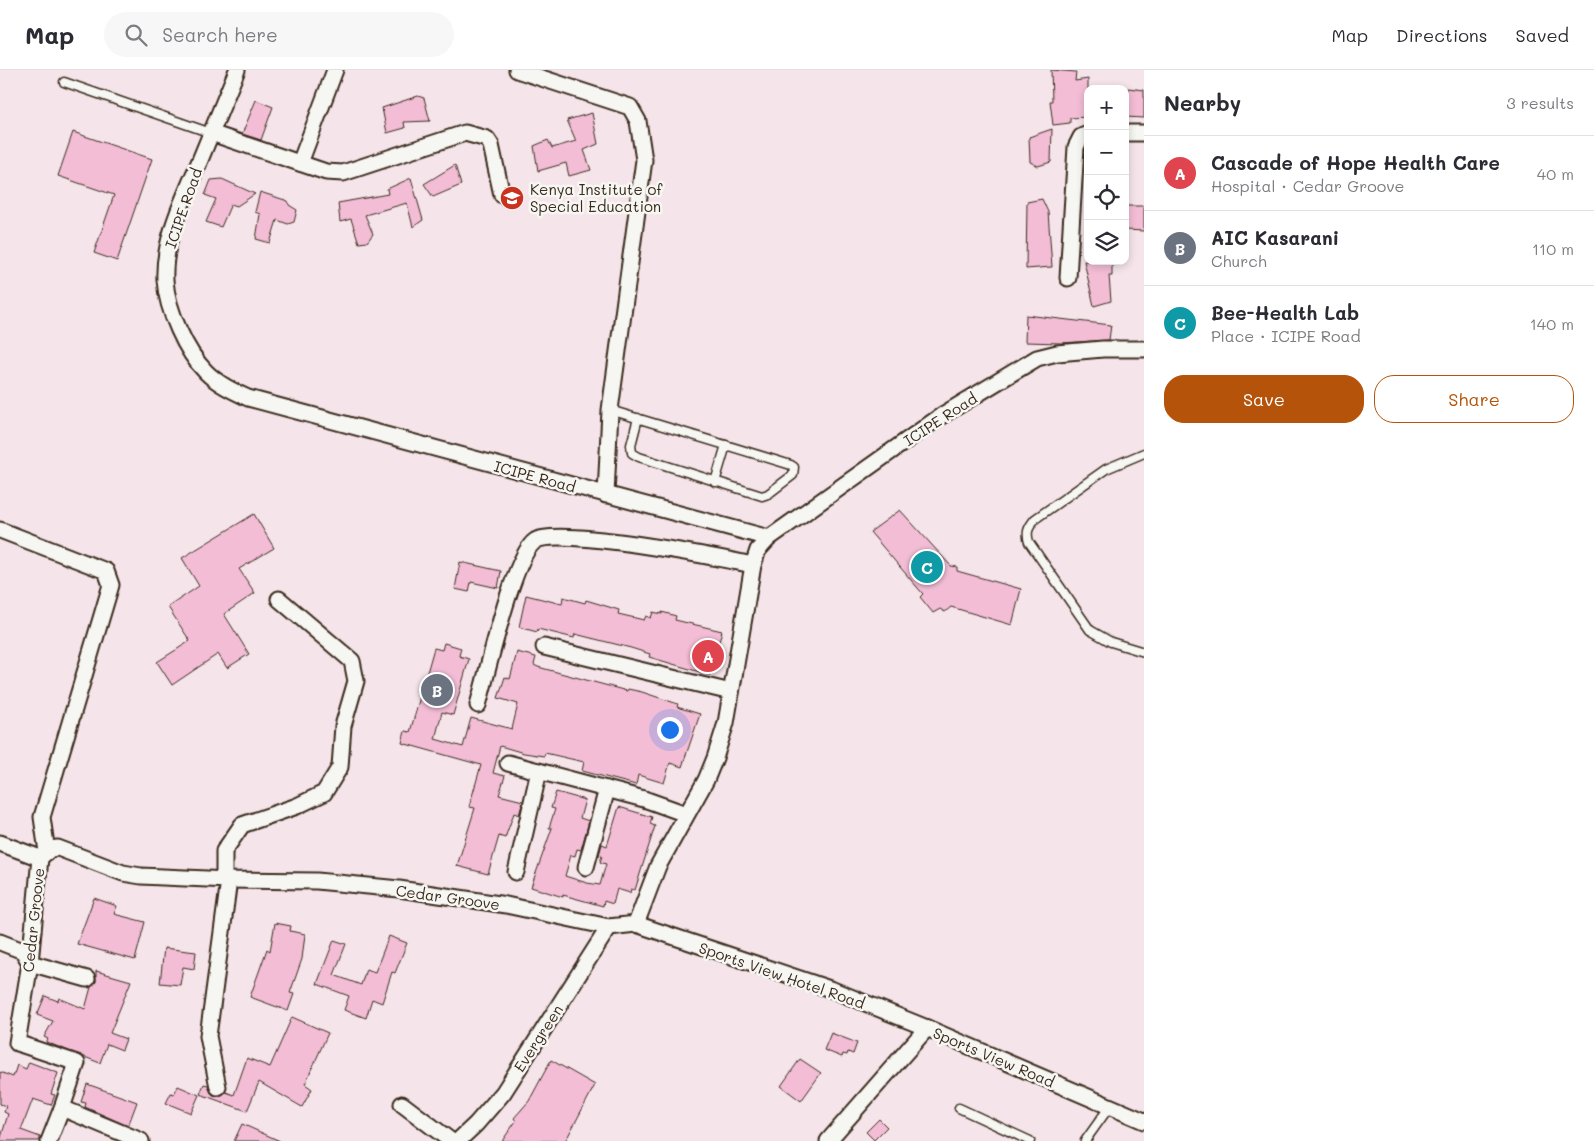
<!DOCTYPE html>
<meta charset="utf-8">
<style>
body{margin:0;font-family:Mali,sans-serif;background:#f7f7f7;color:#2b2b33}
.controls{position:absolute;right:15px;top:15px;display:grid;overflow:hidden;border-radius:10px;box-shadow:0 2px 8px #0003}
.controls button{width:45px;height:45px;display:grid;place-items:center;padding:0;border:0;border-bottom:1px solid #e1e1e2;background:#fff;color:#2b2b33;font:25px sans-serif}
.you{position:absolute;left:669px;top:659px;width:18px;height:18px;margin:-12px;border:4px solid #fff;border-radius:50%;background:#1a73e8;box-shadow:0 0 0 8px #1a73e833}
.badge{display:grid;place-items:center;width:32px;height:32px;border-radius:50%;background:#b45309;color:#fff;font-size:16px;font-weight:700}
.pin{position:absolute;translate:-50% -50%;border:2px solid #fff;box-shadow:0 1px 5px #0006}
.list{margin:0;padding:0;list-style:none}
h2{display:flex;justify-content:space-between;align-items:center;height:65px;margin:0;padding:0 20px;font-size:21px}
h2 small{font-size:16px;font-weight:400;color:#7c7c81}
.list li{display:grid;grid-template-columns:32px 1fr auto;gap:15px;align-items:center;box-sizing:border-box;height:75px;padding:0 20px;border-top:1px solid #e1e1e2}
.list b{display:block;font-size:19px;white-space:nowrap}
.list p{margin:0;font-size:16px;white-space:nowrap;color:#7c7c81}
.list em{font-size:16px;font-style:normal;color:#7c7c81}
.actions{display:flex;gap:10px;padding:15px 20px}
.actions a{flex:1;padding:11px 0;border:1px solid #b45309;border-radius:20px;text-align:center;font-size:18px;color:#b45309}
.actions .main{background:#b45309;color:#fff}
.icon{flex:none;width:28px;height:28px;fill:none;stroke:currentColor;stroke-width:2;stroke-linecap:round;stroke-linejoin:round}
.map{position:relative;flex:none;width:1144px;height:1071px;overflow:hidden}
header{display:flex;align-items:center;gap:30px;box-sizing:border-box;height:70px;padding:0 25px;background:#fff;border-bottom:1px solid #e1e1e2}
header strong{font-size:24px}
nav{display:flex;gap:28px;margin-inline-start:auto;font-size:18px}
.search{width:350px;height:45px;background:#f7f7f7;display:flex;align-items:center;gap:12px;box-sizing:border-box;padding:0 18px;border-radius:28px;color:#7c7c81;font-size:19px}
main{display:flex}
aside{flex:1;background:#fff}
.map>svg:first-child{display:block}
.building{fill:#f3bdd6;stroke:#3b2a1e}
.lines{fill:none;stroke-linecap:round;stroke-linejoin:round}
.lane-casing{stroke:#3b2a1e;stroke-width:11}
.street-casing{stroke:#3b2a1e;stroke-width:19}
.lane{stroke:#f6f6f2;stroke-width:8}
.street{stroke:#f6f6f2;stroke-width:15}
.labels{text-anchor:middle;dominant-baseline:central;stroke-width:5;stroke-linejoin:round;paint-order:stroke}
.poi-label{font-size:15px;fill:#3b2a1e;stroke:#f6f6f2;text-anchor:start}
.street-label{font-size:15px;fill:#3b2a1e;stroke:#f6f6f2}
</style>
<header>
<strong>Map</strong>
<div class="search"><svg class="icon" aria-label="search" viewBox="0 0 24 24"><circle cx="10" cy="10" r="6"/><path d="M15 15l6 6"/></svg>Search here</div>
<nav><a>Map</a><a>Directions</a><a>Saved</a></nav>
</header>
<main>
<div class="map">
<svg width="1144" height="1071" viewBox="0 0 1144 1071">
<rect width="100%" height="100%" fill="#f5e5ea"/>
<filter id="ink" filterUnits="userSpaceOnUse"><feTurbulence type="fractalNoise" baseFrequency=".02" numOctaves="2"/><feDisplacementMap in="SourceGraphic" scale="10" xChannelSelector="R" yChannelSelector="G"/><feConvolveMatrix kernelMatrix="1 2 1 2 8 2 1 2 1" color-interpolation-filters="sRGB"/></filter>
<g filter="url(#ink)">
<g class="building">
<polygon points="1051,0 1076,2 1075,11 1088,9 1088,47 1070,48 1070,53 1053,55 1050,31 1052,31"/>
<polygon points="1128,18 1144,20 1144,48 1125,47"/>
<polygon points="418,26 424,28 430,51 404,52 405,58 387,63 382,38"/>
<polygon points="256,30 273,37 261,70 242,64"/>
<polygon points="592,43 598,74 584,80 591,100 569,106 566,93 538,101 534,76 548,70 552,78 576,71 567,50"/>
<polygon points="1052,59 1051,92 1038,96 1030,92 1029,67"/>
<polygon points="73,62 152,89 117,191 94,183 114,125 58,106"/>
<polygon points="455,95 461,115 433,127 424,114"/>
<polygon points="411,108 423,150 413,157 407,133 365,145 373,164 367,172 359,173 351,149 340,152 338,133 388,124 387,119"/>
<polygon points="222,109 255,124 237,136 231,134 221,157 206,152 216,129 205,125 211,110"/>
<polygon points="260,122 288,131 289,135 297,140 294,152 288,154 277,150 270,173 256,169 260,144 255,142"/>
<polygon points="1042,129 1048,142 1052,197 1026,199 1027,132"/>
<polygon points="1125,136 1144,136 1144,161 1125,160"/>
<polygon points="1084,191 1112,191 1112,206 1109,206 1111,231 1094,236"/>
<polygon points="1026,245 1111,255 1109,270 1061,273 1025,272"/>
<polygon points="900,440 951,496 957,497 957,501 1021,519 1012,555 951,537 945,542 940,539 933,543 920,527 923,524 870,462"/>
<polygon points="254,444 274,478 239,499 255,523 224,544 249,584 227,598 218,584 172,615 157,592 190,571 168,537 199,516 182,488"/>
<polygon points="460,492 501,501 498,518 471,512 469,522 455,519"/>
<polygon points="526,525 562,534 563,527 585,533 586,530 619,540 618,544 644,550 646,546 651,548 653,542 662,544 662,542 676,546 675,550 722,561 710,605 649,587 650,584 631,578 575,564 574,568 538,559 537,562 519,557"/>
<polygon points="444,573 461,578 459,586 469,589 453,645 442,642 435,669 463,677 471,648 512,659 518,634 498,628 505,607 510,609 517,582 536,587 534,595 538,597 627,621 628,619 642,622 678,634 677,637 680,638 700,644 682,697 670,693 664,713 638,705 636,715 582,701 584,692 545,683 544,686 524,683 500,676 493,703 505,706 499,725 523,731 519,745 514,743 505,768 499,766 488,804 457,796 475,738 469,737 481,695 402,673 405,661 410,662 434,578 442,580"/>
<polygon points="556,722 585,730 580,748 589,751 581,780 577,779 575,786 571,785 565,806 587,813 600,815 606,794 600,792 602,786 599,785 602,774 607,776 619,737 652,747 650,754 655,756 635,820 631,819 630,823 617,819 613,834 604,831 603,836 563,825 563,827 531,817 552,758 549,758 555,739 551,738"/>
<polygon points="94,828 117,836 114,844 145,852 135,890 77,874"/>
<polygon points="275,853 291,856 290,861 305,864 302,889 290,923 294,924 288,941 250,927 267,879 270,881"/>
<polygon points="389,866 407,873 395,903 392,902 382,933 372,929 366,948 344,940 349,926 317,914 334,870 346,874 334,905 361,915 366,899 375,902"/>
<polygon points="164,878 196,882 194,899 183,897 180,915 160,913"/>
<polygon points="96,901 131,911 110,963 126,969 122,980 107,974 100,993 46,972 48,969 44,967 53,951 37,945 45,926 58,931 59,928 85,939 91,917 96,912"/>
<polygon points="292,947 328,963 305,1014 312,1019 302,1037 259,1012 247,1041 200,1024 204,1014 208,1015 211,1023 215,1026 220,1026 226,1022 234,1025 247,988 270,997"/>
<polygon points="831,963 857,973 853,984 848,982 847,985 843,984 842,987 824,980"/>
<polygon points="800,989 821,1003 801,1031 781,1016"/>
<polygon points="551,990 595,1015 567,1068 564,1071 502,1071 516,1051 514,1048 529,1031"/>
<polygon points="29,992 58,1003 51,1024 55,1025 51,1035 33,1029 21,1060 40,1067 40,1071 0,1071 8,1044 4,1042 6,1036 0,1034 0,1002 13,1007 17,995 26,999"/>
<polygon points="87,1014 137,1032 128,1056 85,1037 86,1033 81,1032"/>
<polygon points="178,1016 199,1025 191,1043 166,1033 171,1023 174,1024"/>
<polygon points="879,1049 887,1057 874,1070 866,1062"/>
<polygon points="242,1054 280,1071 234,1071"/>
</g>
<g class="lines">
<g class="lane-casing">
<g id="lane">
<polyline points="64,12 211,63"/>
<polyline points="610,340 791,395 794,397 793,405 768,424 762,426 639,387 632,383 631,375 638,348"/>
<path d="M1144 383 1106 399 1035 449C1028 458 1026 462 1029 472L1090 560 1111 572 1144 582"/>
<polyline points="715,412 726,375"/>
<polyline points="959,1038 1030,1071"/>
<polyline points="1085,1071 1110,1036"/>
</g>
</g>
<g class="street-casing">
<g id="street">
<path d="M237 0C224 32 211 63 198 95 183 130 163 171 165 210 167 240 186 282 206 302 218 314 233 321 248 328L769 468 941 346 1037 288 1057 283 1103 279H1144"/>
<polyline points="517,0 630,37 638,51 644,90 610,340 606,425"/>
<polyline points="211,63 326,102 343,103 465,63 487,69 491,75 502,125"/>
<polyline points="1125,63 1144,63"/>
<polyline points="300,93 335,0"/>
<polyline points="1068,208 1076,77 1081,67 1088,64"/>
<polyline points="0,460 106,501 111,515 42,747 47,782"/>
<polyline points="544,577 731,622"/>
<path d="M478 635C487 605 513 486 535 471 556 456 720 488 753 495"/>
<polyline points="508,693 644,729 686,744"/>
<polyline points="0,773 40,788"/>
<polyline points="586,797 607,719"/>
<polyline points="516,802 539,701"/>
<polyline points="224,810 224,781 242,755 297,736 324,723 340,697 343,656 356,611 352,591 279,529"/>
<polyline points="636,854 833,920 927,958"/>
<polyline points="0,872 23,881 30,893 87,909"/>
<polyline points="218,1017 208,966 229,810"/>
<polyline points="402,1034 451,1071"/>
<polyline points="49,1071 62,1038"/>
<polyline points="141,1071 62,1038 77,993 17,973 30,893 40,788 50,779 58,778 123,803 141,806 229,810 317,811 399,819 506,835 609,857 636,854 658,796 706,710 715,688 726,653 753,495 758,480 769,468"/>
<polyline points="458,1071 476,1054 503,1023 609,857"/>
<polyline points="828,1071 927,958 1144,1051"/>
</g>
</g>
<use href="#lane" class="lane"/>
<use href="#street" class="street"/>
</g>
</g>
<defs>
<g id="school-disc" transform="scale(1.25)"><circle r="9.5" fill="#c8321e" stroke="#f6f6f2"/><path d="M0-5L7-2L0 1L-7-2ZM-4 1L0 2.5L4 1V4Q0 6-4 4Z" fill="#fff"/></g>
</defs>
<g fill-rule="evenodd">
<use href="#school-disc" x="512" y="128"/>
</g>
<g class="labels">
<g class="poi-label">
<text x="530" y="119">Kenya Institute of<tspan x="530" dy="17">Special Education</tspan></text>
</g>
<g class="street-label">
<text transform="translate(183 138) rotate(-71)">ICIPE Road</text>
<text transform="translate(940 349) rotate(-33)">ICIPE Road</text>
<text transform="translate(535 406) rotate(15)">ICIPE Road</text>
<text transform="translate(448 827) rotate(8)">Cedar Groove</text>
<text transform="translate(33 850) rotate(-84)">Cedar Groove</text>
<text transform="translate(782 905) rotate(19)">Sports View Hotel Road</text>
<text transform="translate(538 968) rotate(-57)">Evergreen</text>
<text transform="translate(994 987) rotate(23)">Sports View Road</text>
</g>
</g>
</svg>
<div class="controls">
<button>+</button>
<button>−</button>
<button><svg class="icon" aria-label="locate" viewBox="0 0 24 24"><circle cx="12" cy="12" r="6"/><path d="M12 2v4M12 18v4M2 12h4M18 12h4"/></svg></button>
<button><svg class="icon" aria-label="layers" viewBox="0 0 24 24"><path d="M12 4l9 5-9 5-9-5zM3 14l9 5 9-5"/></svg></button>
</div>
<div class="you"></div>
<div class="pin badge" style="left:708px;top:586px;background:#e0444e">A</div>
<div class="pin badge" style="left:437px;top:620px;background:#6b7280">B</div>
<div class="pin badge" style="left:927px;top:497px;background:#0f9aa8">C</div>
</div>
<aside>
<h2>Nearby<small>3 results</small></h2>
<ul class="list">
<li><span class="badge" style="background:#e0444e">A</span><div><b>Cascade of Hope Health Care</b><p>Hospital · Cedar Groove</p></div><em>40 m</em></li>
<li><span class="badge" style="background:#6b7280">B</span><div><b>AIC Kasarani</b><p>Church</p></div><em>110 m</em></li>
<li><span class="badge" style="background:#0f9aa8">C</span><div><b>Bee-Health Lab</b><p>Place · ICIPE Road</p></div><em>140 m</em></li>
</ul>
<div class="actions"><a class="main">Save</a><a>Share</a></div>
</aside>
</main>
